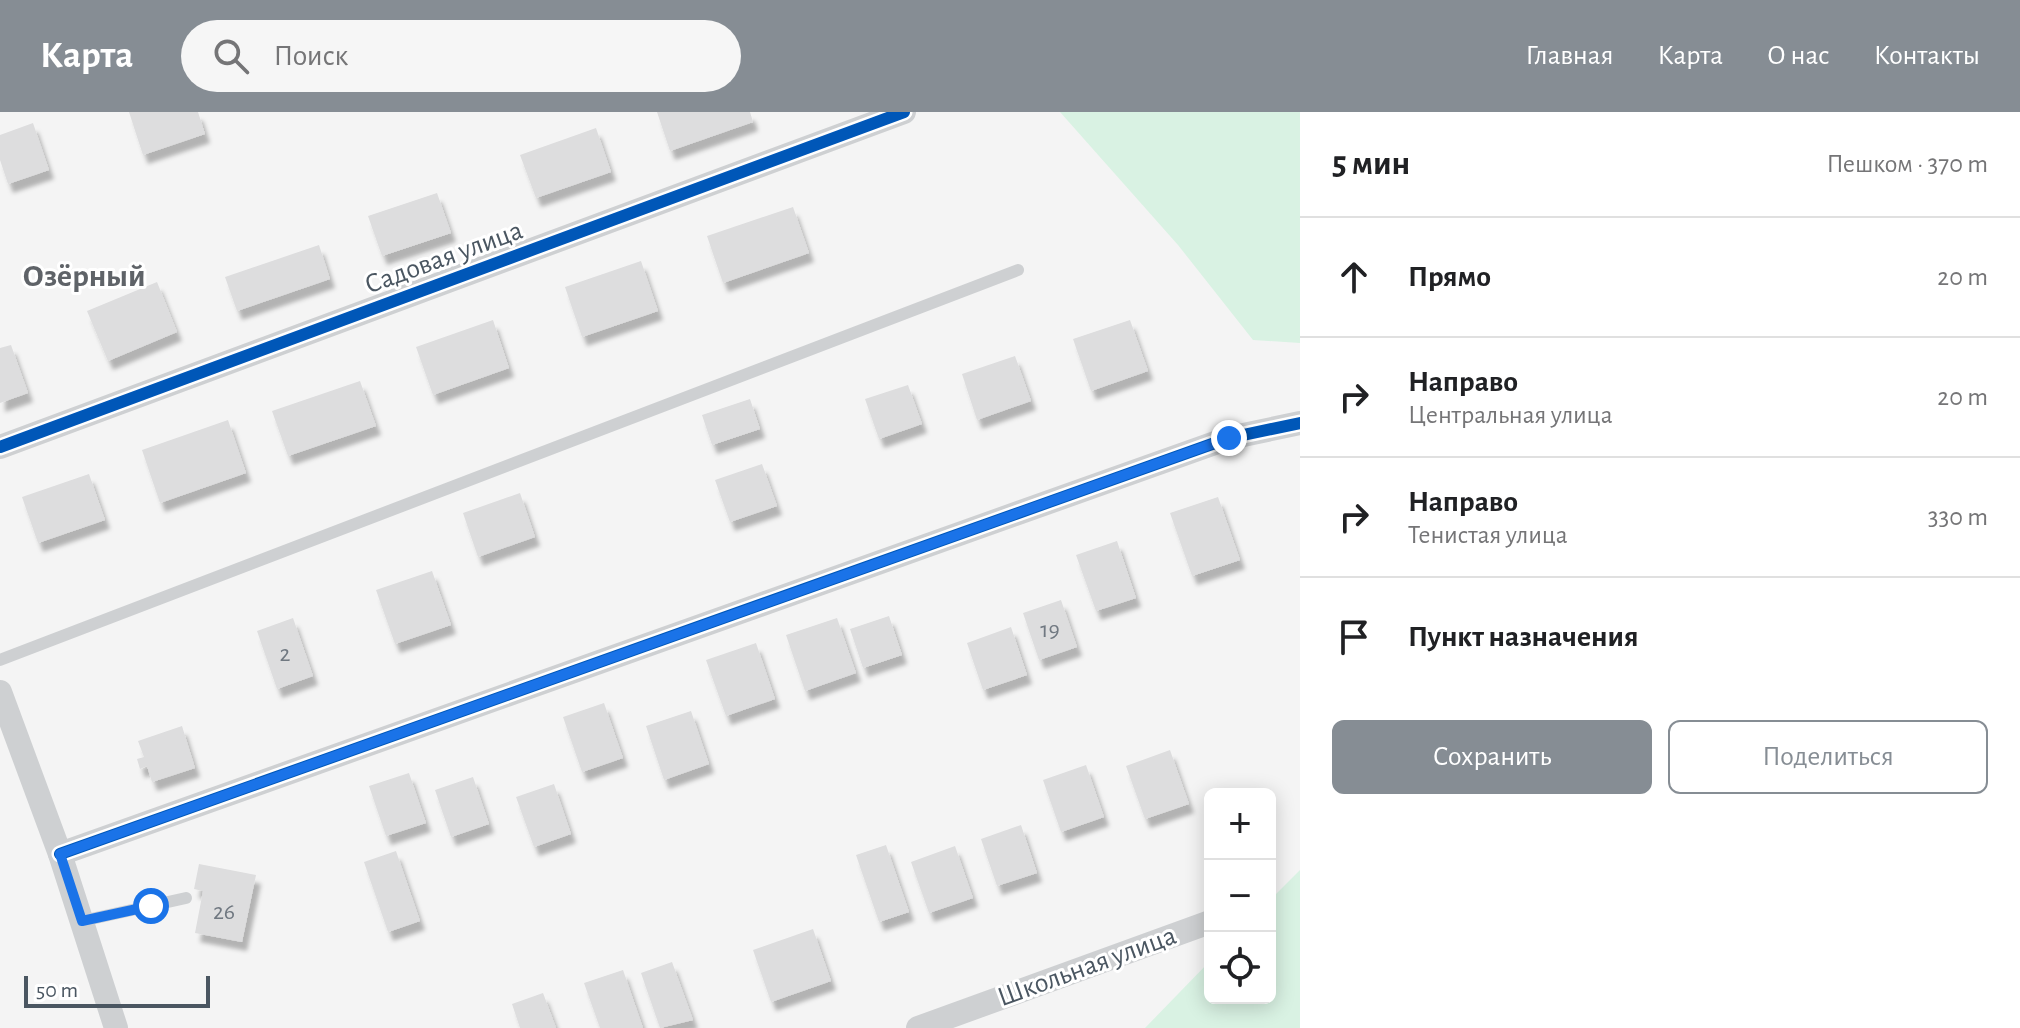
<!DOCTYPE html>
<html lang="ru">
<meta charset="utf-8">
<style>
body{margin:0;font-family:"Alegreya Sans",sans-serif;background:#f6f6f6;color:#202124}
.controls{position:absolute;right:24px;bottom:24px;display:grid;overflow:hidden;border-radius:12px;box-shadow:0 4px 20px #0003}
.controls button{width:72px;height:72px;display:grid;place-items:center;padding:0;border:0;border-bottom:2px solid #e0e0e0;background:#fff;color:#202124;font:40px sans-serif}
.scale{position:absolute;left:24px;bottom:20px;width:186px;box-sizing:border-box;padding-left:8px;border:4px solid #4a5661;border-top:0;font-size:22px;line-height:28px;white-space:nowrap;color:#4a5661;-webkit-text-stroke:6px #fff;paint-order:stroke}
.stop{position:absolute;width:24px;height:24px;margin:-18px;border:6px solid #1a73e8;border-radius:50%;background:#fff}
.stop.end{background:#1a73e8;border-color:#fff;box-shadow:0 2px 8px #0008}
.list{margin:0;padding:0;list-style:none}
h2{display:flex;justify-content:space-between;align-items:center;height:104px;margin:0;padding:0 32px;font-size:34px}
h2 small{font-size:26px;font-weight:400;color:#757577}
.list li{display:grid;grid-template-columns:52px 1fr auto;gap:24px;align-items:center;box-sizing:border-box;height:120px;padding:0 32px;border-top:2px solid #e0e0e0}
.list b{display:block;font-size:30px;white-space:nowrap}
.list p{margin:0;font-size:26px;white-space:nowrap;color:#757577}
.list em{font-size:26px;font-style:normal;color:#757577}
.actions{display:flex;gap:16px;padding:24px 32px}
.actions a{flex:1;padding:18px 0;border:2px solid #868d94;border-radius:12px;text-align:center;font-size:28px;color:#868d94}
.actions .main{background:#868d94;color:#fff}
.icon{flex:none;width:44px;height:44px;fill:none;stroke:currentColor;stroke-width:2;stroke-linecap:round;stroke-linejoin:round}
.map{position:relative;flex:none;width:1300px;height:916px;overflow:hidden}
header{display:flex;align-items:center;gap:48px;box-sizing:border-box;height:112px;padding:0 40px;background:#868d94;color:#fff}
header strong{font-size:38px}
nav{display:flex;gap:44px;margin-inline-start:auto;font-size:28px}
.search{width:560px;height:72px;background:#f6f6f6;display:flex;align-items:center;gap:20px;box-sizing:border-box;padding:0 28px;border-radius:44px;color:#757577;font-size:30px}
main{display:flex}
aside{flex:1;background:#fff}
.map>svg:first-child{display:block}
.green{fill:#d9f2e3}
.building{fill:#ddddde;filter:url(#shadow)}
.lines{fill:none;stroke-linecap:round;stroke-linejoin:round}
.lane{stroke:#ced0d2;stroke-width:12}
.street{stroke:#ced0d2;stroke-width:24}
.cycleway-casing{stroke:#fff;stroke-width:17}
.cycleway{stroke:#0057b8;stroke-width:12}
.route{stroke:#1a73e8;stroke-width:10}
.labels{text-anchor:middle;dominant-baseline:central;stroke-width:6;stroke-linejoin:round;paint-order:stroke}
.number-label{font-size:24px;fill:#707881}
.street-label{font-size:28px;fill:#4a5661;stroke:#fff}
.quarter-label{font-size:32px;font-weight:bold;fill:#5f6368;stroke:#fff}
</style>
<header>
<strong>Карта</strong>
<div class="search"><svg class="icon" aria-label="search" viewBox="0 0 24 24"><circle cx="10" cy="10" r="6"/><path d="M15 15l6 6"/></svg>Поиск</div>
<nav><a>Главная</a><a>Карта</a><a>О нас</a><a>Контакты</a></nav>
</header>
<main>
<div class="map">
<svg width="1300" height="916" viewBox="0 0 1300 916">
<defs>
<filter id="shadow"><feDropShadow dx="5" dy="9" stdDeviation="2" flood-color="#0004"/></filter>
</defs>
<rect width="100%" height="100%" fill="#f4f4f4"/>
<g class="green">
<polygon points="1060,0 1300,0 1300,231 1253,228 1178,133"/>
<polygon points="1300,758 1300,916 1145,916 1210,849 1210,886 1270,886 1270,788"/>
</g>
<g class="building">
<polygon points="129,0 198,0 205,22 143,43"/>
<polygon points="657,0 750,0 753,10 670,39"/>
<polygon points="33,11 49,58 8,72 0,48 0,23"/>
<polygon points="596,16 611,60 536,86 520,43"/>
<polygon points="437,81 451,121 382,144 368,104"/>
<polygon points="793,95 809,141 723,171 707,124"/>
<polygon points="319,133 330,167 237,199 225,165"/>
<polygon points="641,149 658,199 582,225 565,175"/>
<polygon points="157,170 177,220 108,249 87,199"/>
<polygon points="493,208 509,256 433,283 416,235"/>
<polygon points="1130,208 1148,259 1091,279 1073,227"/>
<polygon points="11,233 28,281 0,291 0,236"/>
<polygon points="1015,244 1031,289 977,308 962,262"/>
<polygon points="360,269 376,314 288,344 272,299"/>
<polygon points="908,273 922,312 879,327 865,287"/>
<polygon points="750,287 760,317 712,333 702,303"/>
<polygon points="228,308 246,361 160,391 142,338"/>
<polygon points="762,352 777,394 730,410 715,368"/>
<polygon points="89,362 105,408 38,431 22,385"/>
<polygon points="520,381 535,425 478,445 463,401"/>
<polygon points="1218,385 1240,448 1192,464 1170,401"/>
<polygon points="1117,429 1136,486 1096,499 1076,443"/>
<polygon points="432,459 451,513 395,532 376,478"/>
<polygon points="1061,488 1077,535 1039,548 1023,501"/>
<polygon points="889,504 902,543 863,556 850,517"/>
<polygon points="293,506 313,564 277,577 257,519"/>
<polygon points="837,506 856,561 805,579 786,523"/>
<polygon points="1011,515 1027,563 983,578 967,531"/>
<polygon points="756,531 775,587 726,604 706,548"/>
<polygon points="604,591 623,646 582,660 563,605"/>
<polygon points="691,599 709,652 664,668 646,614"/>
<polygon points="182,614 195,656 152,670 147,654 140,657 137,647 144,645 138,629"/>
<polygon points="1170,638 1189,692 1145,707 1126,654"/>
<polygon points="1086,653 1104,705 1061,720 1043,668"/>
<polygon points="409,661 426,711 386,724 369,674"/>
<polygon points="473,665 489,712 451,725 435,678"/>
<polygon points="554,672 571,722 534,735 516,685"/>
<polygon points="1021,713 1037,761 997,774 981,727"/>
<polygon points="886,733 909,800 879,810 856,743"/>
<polygon points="955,734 973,786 929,801 911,750"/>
<polygon points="396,739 420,809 388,820 364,750"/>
<polygon points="199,752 256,763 242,830 195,821 203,779 194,777"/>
<polygon points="813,817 831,869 771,890 753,838"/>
<polygon points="672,850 693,908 660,916 641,861"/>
<polygon points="623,858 643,916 600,916 584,871"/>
<polygon points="543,881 556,916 520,916 512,892"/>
</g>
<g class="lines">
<g class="lane">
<polyline points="0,548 1018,158"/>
<polyline points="82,809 186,786"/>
</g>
<g class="street">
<polyline points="0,335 904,0"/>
<polyline points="0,580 60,742 116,916"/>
<polyline points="60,742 1229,326 1300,311"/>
<polyline points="918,916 1210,810"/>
</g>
<g class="cycleway-casing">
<g id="cycleway">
<polyline points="0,335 904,0"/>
<polyline points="60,742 1229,326 1300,311"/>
</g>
</g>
<use href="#cycleway" class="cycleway"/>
</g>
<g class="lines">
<polyline class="route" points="151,794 82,809 60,742 1229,326"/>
</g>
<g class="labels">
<g class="number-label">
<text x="1050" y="518">19</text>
<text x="285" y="542">2</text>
<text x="224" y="800">26</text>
</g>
<g class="street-label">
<text transform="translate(444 146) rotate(-20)">Садовая улица</text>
<text transform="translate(1087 855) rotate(-20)">Школьная улица</text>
</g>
<g class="quarter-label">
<text x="84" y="164">Озёрный</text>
</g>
</g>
</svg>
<div class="controls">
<button>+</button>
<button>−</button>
<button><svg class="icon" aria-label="locate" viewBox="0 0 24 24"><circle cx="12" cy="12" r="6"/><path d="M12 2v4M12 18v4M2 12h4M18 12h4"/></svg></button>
</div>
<div class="scale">50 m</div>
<div class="stop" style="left:151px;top:794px"></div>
<div class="stop end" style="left:1229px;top:326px"></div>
</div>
<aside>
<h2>5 мин<small>Пешком · 370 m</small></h2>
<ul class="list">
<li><svg class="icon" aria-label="ahead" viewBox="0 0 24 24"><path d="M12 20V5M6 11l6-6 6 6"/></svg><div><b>Прямо</b></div><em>20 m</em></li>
<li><svg class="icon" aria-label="right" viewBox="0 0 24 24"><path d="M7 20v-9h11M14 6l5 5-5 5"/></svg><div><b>Направо</b><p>Центральная улица</p></div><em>20 m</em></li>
<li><svg class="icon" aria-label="right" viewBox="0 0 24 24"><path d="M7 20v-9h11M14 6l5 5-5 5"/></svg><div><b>Направо</b><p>Тенистая улица</p></div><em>330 m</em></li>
<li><svg class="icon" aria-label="arrive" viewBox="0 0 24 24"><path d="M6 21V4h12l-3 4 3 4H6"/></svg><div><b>Пункт назначения</b></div></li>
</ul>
<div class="actions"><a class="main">Сохранить</a><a>Поделиться</a></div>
</aside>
</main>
